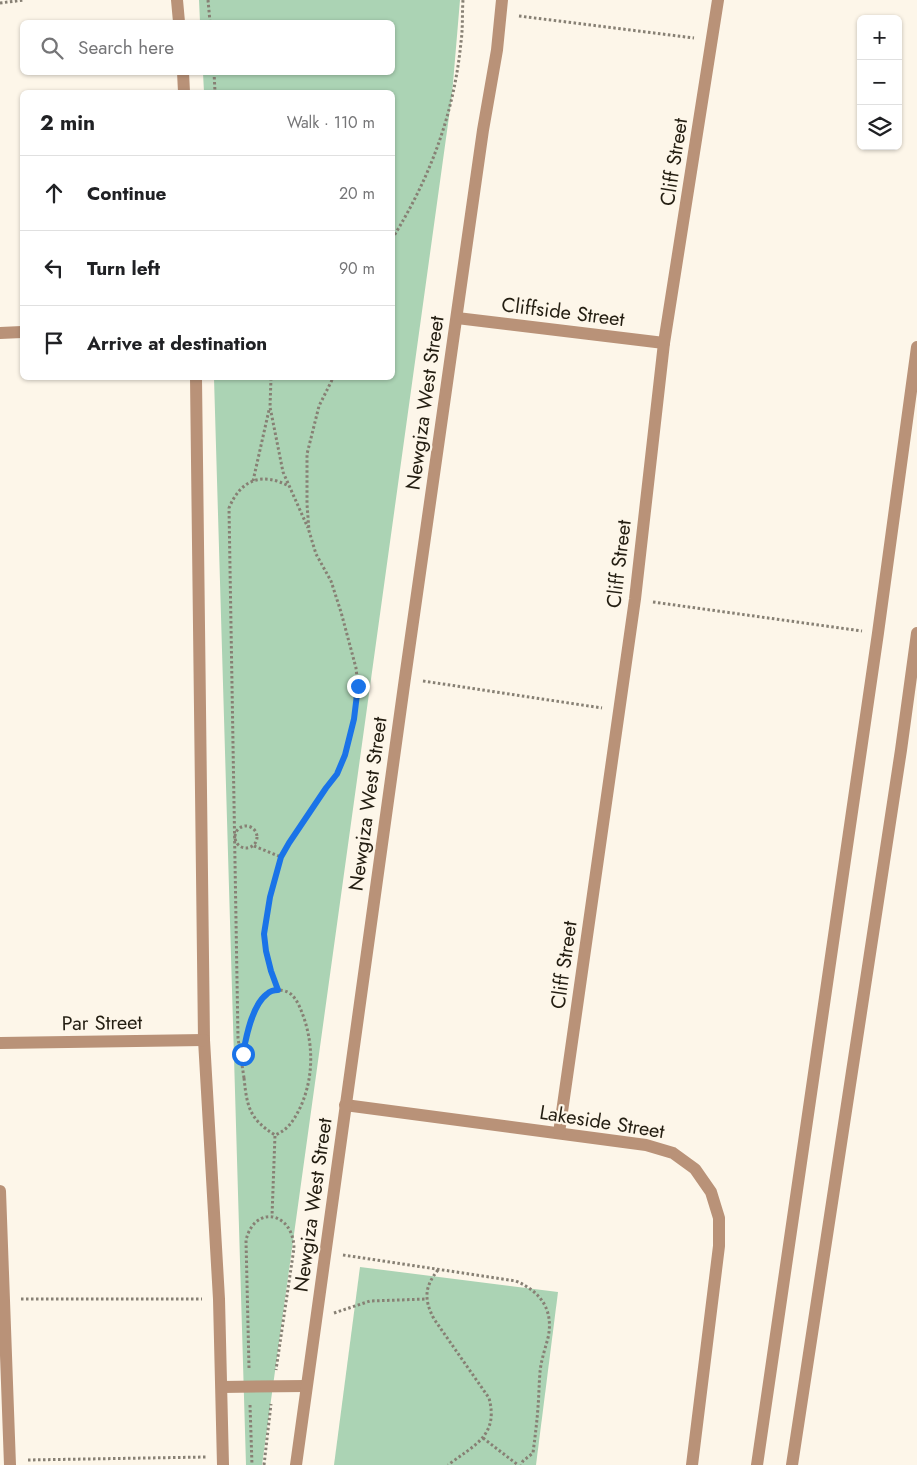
<!DOCTYPE html>
<meta charset="utf-8">
<style>
body{margin:0;font-family:Jost,sans-serif;background:#f6f6f6;color:#202124}
.controls{position:absolute;right:15px;top:15px;display:grid;overflow:hidden;border-radius:8px;box-shadow:0 1px 4px #0004}
.controls button{width:45px;height:45px;display:grid;place-items:center;padding:0;border:0;border-bottom:1px solid #e0e0e0;background:#fff;color:#202124;font:25px sans-serif}
.stop{position:absolute;width:15px;height:15px;margin:-11px;border:4px solid #1a73e8;border-radius:50%;background:#fff}
.stop.end{background:#1a73e8;border-color:#fff;box-shadow:0 1px 5px #0008}
.list{margin:0;padding:0;list-style:none}
h2{display:flex;justify-content:space-between;align-items:center;height:65px;margin:0;padding:0 20px;font-size:21px}
h2 small{font-size:16px;font-weight:400;color:#757577}
.list li{display:grid;grid-template-columns:32px 1fr auto;gap:15px;align-items:center;box-sizing:border-box;height:75px;padding:0 20px;border-top:1px solid #e0e0e0}
.list b{display:block;font-size:19px;white-space:nowrap}
.list em{font-size:16px;font-style:normal;color:#757577}
.icon{flex:none;width:28px;height:28px;fill:none;stroke:currentColor;stroke-width:2;stroke-linecap:round;stroke-linejoin:round}
.map{position:relative;flex:none;width:917px;height:1465px;overflow:hidden}
.search{position:absolute;background:#fff;box-shadow:0 1px 4px #0004;left:20px;top:20px;width:375px;height:55px;display:flex;align-items:center;gap:12px;box-sizing:border-box;padding:0 18px;border-radius:8px;color:#757577;font-size:19px}
.panel{position:absolute;background:#fff;box-shadow:0 1px 4px #0004;left:20px;top:90px;width:375px;height:290px;border-radius:8px}
.map>svg:first-child{display:block}
.park{fill:#abd3b4}
.lines{fill:none;stroke-linecap:round;stroke-linejoin:round}
.path{stroke:#878074;stroke-width:3;stroke-dasharray:2.5 2.5;stroke-linecap:butt}
.street{stroke:#b99278;stroke-width:12}
.route{stroke:#1a73e8;stroke-width:6}
.labels{text-anchor:middle;dominant-baseline:central;stroke-width:4.5;stroke-linejoin:round;paint-order:stroke}
.street-label{font-size:20px;fill:#231d11;stroke:#fdf6e9}
</style>
<div class="map">
<svg width="917" height="1465" viewBox="0 0 917 1465">
<rect width="100%" height="100%" fill="#fdf6e9"/>
<g class="park">
<polygon points="199,0 460,0 452,95 262,1465 246,1465 214,378 392,378 392,92 204,92 203,73 392,72 392,22 200,22"/>
<polygon points="360,1267 558,1292 536,1465 334,1465"/>
</g>
<g class="lines">
<g class="path">
<polyline points="208,0 210,22"/>
<polyline points="0,3 24,0"/>
<polyline points="519,16 694,38"/>
<polyline points="214,72 215,92"/>
<path d="M392 239C430 178 454 114 461 42 463 28 462 14 463 0"/>
<polyline points="271,378 270,407 283,472 308,528"/>
<polyline points="253,481 269,410"/>
<polyline points="653,602 862,631"/>
<polyline points="423,681 602,708"/>
<circle cx="246" cy="837" r="11"/>
<polyline points="254,846 281,857"/>
<polyline points="278,990 271,971 266,951 264,934 270,897 281,857 289,843 326,788 337,774 345,755 354,719 358,686 356,668 341,612 331,581 316,554 309,531 307,504 307,454 319,406 333,378"/>
<path d="M243 1064C243 1045 252 991 278 990 282 990 288 991 292 995 298 1001 301 1010 304 1018 314 1048 313 1080 300 1108 294 1120 288 1130 275 1135L272 1216"/>
<path d="M244 1078 238 1038 229 508C241 479 262 472 289 486"/>
<path d="M244 1078C247 1106 249 1119 275 1135"/>
<path d="M343 1255 516 1281C541 1292 554 1310 548 1338 545 1349 541 1361 540 1372 539 1384 539 1395 538 1407 537 1422 535 1437 533 1453L523 1461 521 1465"/>
<path d="M438 1270C424 1287 424 1300 434 1319L489 1398C499 1436 474 1445 448 1465"/>
<polyline points="21,1299 202,1299"/>
<polyline points="334,1313 370,1301 427,1299"/>
<path d="M249 1368 246 1240C255 1204 293 1212 294 1248L276 1370"/>
<polyline points="250,1405 252,1465"/>
<polyline points="483,1438 518,1465"/>
<polyline points="28,1460 207,1457"/>
<polyline points="264,1465 271,1404"/>
</g>
<g class="street">
<polyline points="177,0 179,22"/>
<polyline points="183,72 184,92"/>
<polyline points="457,318 664,343"/>
<polyline points="0,333 22,332"/>
<polyline points="196,378 204,1040 219,1299 223,1465"/>
<polyline points="0,1043 204,1040"/>
<polyline points="345,1105 646,1145 673,1153 695,1169 711,1192 719,1218 719,1246 692,1465"/>
<polyline points="559,1133 635,599 664,343 718,0"/>
<polyline points="0,1191 10,1465"/>
<polyline points="222,1387 306,1386"/>
<polyline points="296,1465 405,678 483,130 497,50 502,0"/>
<polyline points="757,1465 878,633 917,347"/>
<polyline points="792,1465 901,750 917,633"/>
</g>
</g>
<g class="lines">
<path class="route" d="M243 1054C246 1037 252 1005 267 994 270 991 274 990 278 990L271 971 266 951 264 934 270 897 281 857 289 843 326 788 337 774 345 755 354 719 358 686"/>
</g>
<g class="labels">
<g class="street-label">
<text transform="translate(674 162) rotate(-81)">Cliff Street</text>
<text transform="translate(563 312) rotate(7)">Cliffside Street</text>
<text transform="translate(425 403) rotate(-82)">Newgiza West Street</text>
<text transform="translate(619 564) rotate(-83)">Cliff Street</text>
<text transform="translate(368 804) rotate(-82)">Newgiza West Street</text>
<text transform="translate(564 965) rotate(-82)">Cliff Street</text>
<text transform="translate(102 1023) rotate(-1)">Par Street</text>
<text transform="translate(602 1122) rotate(9)">Lakeside Street</text>
<text transform="translate(313 1205) rotate(-82)">Newgiza West Street</text>
</g>
</g>
</svg>
<div class="controls">
<button>+</button>
<button>−</button>
<button><svg class="icon" aria-label="layers" viewBox="0 0 24 24"><path d="M12 4l9 5-9 5-9-5zM3 14l9 5 9-5"/></svg></button>
</div>
<div class="stop" style="left:243px;top:1054px"></div>
<div class="stop end" style="left:358px;top:686px"></div>
<div class="search"><svg class="icon" aria-label="search" viewBox="0 0 24 24"><circle cx="10" cy="10" r="6"/><path d="M15 15l6 6"/></svg>Search here</div>
<section class="panel">
<h2>2 min<small>Walk · 110 m</small></h2>
<ul class="list">
<li><svg class="icon" aria-label="ahead" viewBox="0 0 24 24"><path d="M12 20V5M6 11l6-6 6 6"/></svg><div><b>Continue</b></div><em>20 m</em></li>
<li><svg class="icon" aria-label="left" viewBox="0 0 24 24"><path d="M17 20v-9H6M10 6l-5 5 5 5"/></svg><div><b>Turn left</b></div><em>90 m</em></li>
<li><svg class="icon" aria-label="arrive" viewBox="0 0 24 24"><path d="M6 21V4h12l-3 4 3 4H6"/></svg><div><b>Arrive at destination</b></div></li>
</ul>
</section>
</div>
